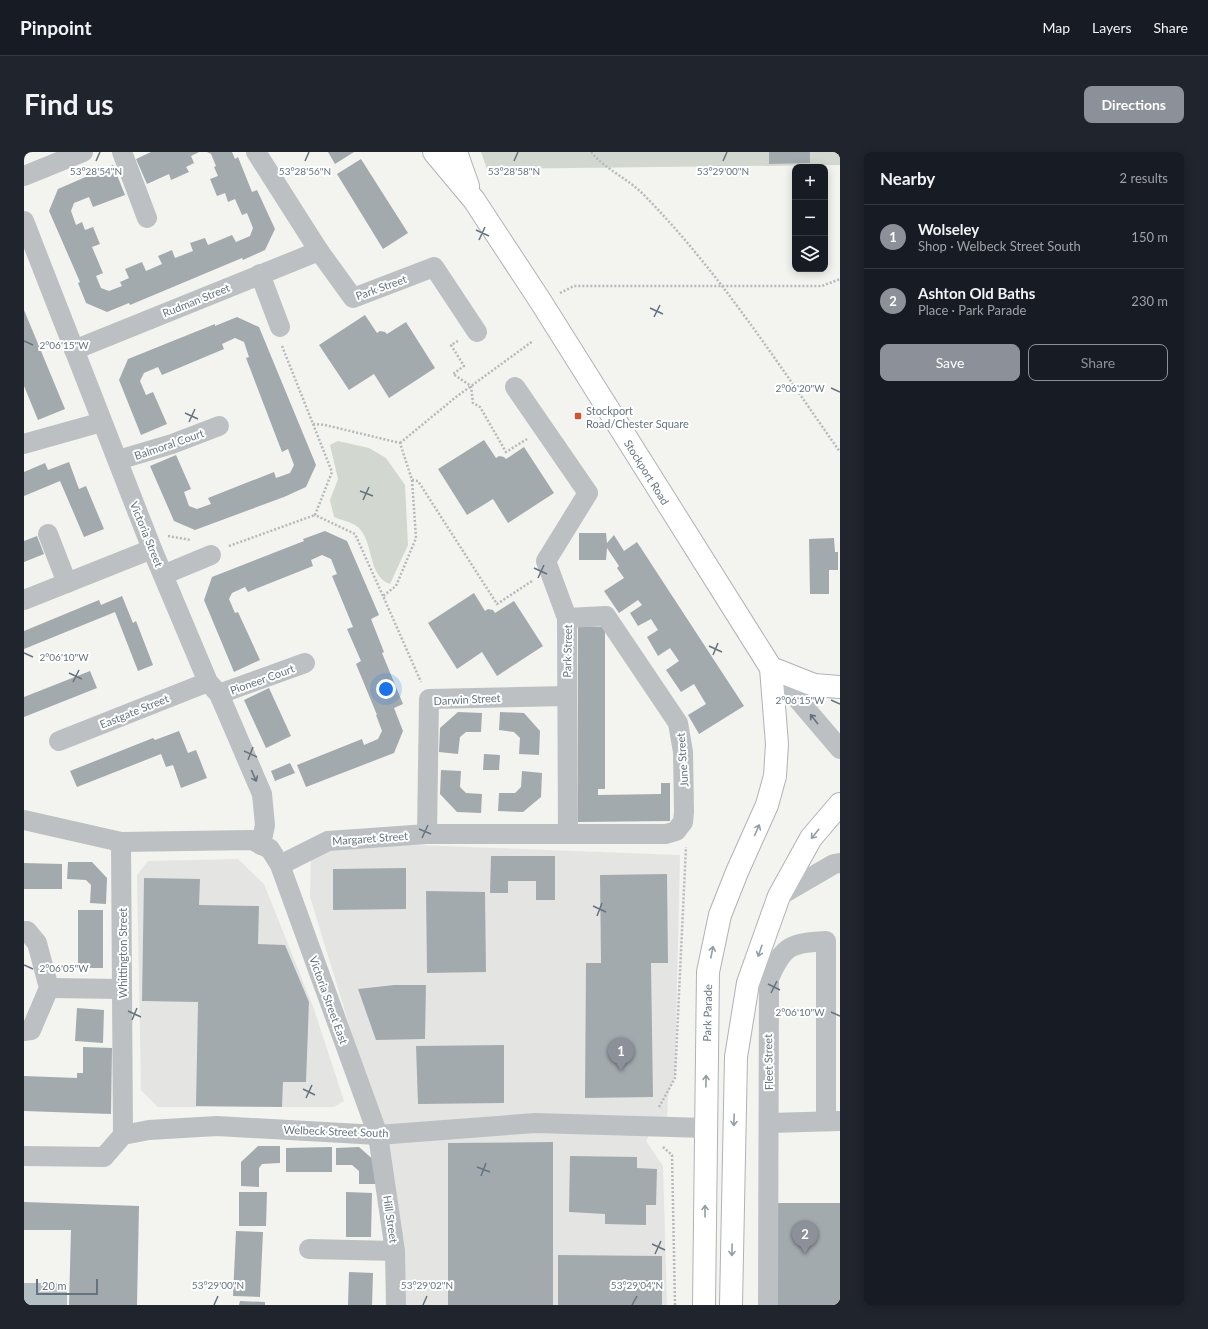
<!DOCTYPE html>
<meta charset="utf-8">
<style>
body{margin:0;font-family:Lato,sans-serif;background:#20242c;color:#f1f3f6}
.controls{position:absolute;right:12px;top:12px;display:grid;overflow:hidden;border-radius:8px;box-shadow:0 2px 10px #0003}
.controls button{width:36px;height:36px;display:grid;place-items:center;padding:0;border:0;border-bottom:1px solid #363941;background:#171b24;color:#f1f3f6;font:20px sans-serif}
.scale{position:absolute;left:12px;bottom:10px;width:62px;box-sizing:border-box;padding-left:4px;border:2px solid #65737e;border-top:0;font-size:11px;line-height:14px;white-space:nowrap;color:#65737e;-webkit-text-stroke:3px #fff;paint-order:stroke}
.you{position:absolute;left:362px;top:537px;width:14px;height:14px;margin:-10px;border:3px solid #fff;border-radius:50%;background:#1a73e8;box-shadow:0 0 0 6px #1a73e833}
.badge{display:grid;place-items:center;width:26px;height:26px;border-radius:50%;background:#8c9099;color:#fff;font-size:13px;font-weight:700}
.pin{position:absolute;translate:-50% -33px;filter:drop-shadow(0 1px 2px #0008)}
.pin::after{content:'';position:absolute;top:21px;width:14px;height:12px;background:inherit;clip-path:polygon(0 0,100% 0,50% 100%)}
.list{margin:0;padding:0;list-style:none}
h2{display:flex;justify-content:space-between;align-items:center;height:52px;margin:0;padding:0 16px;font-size:17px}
h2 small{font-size:13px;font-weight:400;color:#9ea1a6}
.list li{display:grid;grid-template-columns:26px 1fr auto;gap:12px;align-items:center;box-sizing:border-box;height:64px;padding:0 16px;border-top:1px solid #363941}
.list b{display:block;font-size:15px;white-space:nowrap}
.list p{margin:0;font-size:13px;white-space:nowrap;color:#9ea1a6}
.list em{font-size:13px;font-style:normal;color:#9ea1a6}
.actions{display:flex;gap:8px;padding:12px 16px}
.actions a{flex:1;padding:9px 0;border:1px solid #8c9099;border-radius:8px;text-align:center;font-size:14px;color:#8c9099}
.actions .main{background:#8c9099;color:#fff}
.icon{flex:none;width:22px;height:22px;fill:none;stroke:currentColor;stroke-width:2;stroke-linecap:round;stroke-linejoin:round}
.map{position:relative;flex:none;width:816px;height:1153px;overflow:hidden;border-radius:8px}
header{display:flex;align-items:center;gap:24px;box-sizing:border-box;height:56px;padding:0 20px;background:#171b24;border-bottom:1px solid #363941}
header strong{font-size:19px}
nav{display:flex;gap:22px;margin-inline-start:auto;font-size:14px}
.intro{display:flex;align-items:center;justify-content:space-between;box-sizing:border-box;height:96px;padding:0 24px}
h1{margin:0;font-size:28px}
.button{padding:10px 18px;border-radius:8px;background:#8c9099;color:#fff;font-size:14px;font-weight:700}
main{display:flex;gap:24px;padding:0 24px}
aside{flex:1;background:#171b24;border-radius:8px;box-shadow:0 2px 10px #0003}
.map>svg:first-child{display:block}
.built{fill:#e4e5e3}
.green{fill:#d2d8cf}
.water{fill:#b3bfc2}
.building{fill:#a3aaae}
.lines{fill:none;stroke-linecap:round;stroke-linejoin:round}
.highway-casing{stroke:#afb3b5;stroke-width:24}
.path{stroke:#b6b9bb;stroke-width:2.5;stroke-dasharray:2 2;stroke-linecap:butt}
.minor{stroke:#bcc0c3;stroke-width:20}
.highway{stroke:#fff;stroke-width:22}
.oneway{stroke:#65737e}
.oneway2{stroke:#939da5}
.ticks{fill:none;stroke:#65737e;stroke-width:1.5}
.poi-dot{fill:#d4522e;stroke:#fff;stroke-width:1.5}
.labels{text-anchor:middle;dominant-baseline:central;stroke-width:4;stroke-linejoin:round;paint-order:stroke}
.street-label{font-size:11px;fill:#65737e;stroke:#fff}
.poi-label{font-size:11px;fill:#65737e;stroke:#fff;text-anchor:start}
.ticks-label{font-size:10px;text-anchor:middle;fill:#65737e;stroke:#fff;stroke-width:4;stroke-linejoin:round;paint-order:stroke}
</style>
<header>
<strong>Pinpoint</strong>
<nav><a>Map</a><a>Layers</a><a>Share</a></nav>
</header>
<div class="intro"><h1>Find us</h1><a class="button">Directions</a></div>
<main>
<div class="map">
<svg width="816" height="1153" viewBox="0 0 816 1153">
<rect width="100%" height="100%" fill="#f3f3ef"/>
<g class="built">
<polygon points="341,691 656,703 651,923 644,944 643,968 634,968 622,989 639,1014 643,1153 371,1153 362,993 286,745 287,702"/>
<polygon points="214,707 240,732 290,857 320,949 310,955 134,955 117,938 113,723 124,709"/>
</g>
<g class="green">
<polygon points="457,0 816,0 816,13 463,17"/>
<path d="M314 289 345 296 362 306 381 333 384 393 366 432C342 424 351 385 331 373 325 369 316 368 310 365L306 348 314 327 306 293Z"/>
</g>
<rect class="water" x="0" y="1131" width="43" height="22"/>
<g class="building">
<polygon points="127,0 175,0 167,4 170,11 162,15 165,20 147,28 145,22 123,32 112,7"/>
<polygon points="183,0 208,0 211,7 214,5 228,40 233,38 251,77 241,98 219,108 218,106 106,153 105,151 83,160 62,151 54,131 56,130 25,59 34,37 89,13 101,43 69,55 65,45 50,51 47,59 52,73 58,70 61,78 69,75 76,92 68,95 79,121 72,124 77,136 85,139 98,134 96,130 105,126 101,117 118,110 122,119 138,112 134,104 148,98 151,106 169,99 166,91 181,86 184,93 208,83 212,90 226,84 229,76 223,61 218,63 211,47 204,50 201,41 193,44 186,27 194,24 190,15 192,14 187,2"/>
<polygon points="304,0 330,0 311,12"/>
<polygon points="745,0 786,0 786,11 745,12"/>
<polygon points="337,7 384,81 359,97 313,22"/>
<polygon points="0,158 41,257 14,268 0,234"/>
<polygon points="341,163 353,181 356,179 361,180 363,182 382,170 411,216 365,246 350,222 325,238 295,193"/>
<polygon points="213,165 235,175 292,313 282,335 260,345 171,378 150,369 126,314 152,303 167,337 160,340 165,354 173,357 187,352 184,346 250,320 252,326 266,321 270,313 264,297 258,300 222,206 225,205 220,190 211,186 198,192 200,197 138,223 134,215 120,221 116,229 122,243 129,240 143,272 117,283 95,228 104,207 191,172 191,174"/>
<polygon points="460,288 472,306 475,304 480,305 482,307 500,295 530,341 484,371 469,347 443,363 414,317"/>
<polygon points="45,310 55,337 62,334 80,377 60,385 36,329 0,344 0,320 21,311 24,318"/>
<polygon points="301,379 323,389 355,463 347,467 360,500 358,501 379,552 370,556 379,579 370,601 282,635 273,613 338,587 340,593 354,587 358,579 352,563 353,563 332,512 337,509 323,477 329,475 308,424 313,422 307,407 298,403 287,408 289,414 224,440 221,435 208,441 205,447 211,461 214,460 236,508 210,520 180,448 188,425 280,389 279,387"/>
<polygon points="555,381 582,381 583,391 590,383 600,399 613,390 720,554 675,582 664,563 682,552 670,532 657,540 642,518 655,509 646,496 634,504 623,485 634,478 627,467 614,474 606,461 618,453 614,448 595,461 580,439 600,426 593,416 595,414 583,396 582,408 555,408"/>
<polygon points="13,384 20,402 0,410 0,389"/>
<polygon points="810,386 811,400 814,400 814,418 805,418 805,442 786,442 785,387"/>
<polygon points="450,441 461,459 464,457 469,458 471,461 490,449 519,494 473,524 458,500 433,517 404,471"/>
<polygon points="98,444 109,471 112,469 129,513 114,519 91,460 0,497 0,479 75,448 77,453"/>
<polygon points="554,474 581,475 581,637 574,637 574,643 637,642 637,631 646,631 646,669 554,670"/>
<polygon points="66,519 73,536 0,565 0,545"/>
<polygon points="245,536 267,584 242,596 220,548"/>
<polygon points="434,560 458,561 457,580 442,580 436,585 434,602 415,600 416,576"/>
<polygon points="476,560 500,561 516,579 515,603 495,602 496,586 490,580 475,578"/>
<polygon points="155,579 164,601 172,598 183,626 157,636 149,613 142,615 137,602 53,635 46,619 129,586 131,588"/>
<polygon points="460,602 476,603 475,618 459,618"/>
<polygon points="266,611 271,621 251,629 247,619"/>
<polygon points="417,618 437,619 436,635 442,641 458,642 457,661 433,660 416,642"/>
<polygon points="498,619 518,621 517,645 499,660 474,659 475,641 491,641 497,635"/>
<polygon points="467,704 531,704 531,748 512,748 512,729 484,729 484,741 466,741"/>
<polygon points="44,710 68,710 83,726 82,752 66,751 67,733 62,728 43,727"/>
<polygon points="0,711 38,712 38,737 0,737"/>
<polygon points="382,716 382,757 309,758 309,717"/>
<polygon points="643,722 644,811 627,811 629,945 561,946 562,811 577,811 576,723"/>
<polygon points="120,726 176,727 175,753 235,754 234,792 261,793 285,850 282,930 259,930 258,955 172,954 174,850 118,849"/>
<polygon points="402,739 461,740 462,820 403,821"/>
<rect x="54" y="758" width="25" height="58"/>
<polygon points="370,833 402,833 401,887 352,888 334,837"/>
<polygon points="53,856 80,858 79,891 51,889"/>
<polygon points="480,893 480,951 394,952 392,894"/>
<polygon points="59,895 88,896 87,962 0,959 0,924 53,926 53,921 59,921"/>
<polygon points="529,990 529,1153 424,1153 424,991"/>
<polygon points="234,994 256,994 256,1011 238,1012 235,1016 235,1035 217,1034 217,1010"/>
<polygon points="308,995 308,1020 262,1020 262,996"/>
<polygon points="335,995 352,1010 351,1032 335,1032 335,1019 328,1013 312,1013 312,996"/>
<polygon points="546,1004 613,1005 613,1016 633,1017 632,1053 622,1053 622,1073 581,1072 581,1062 545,1060"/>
<polygon points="215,1040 243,1040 242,1074 215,1074"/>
<polygon points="322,1040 348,1041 347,1085 322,1085"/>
<polygon points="0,1050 115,1054 113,1153 45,1153 47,1078 0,1078"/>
<polygon points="746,1051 816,1051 816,1153 747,1153"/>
<polygon points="212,1079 239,1080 236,1145 209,1144"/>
<polygon points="534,1103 638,1104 638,1153 534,1153"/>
<polygon points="325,1120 349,1121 348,1153 324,1153"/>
<polygon points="216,1149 241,1150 241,1153 215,1153"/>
</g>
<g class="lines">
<g class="highway-casing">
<g id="highway">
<polyline points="410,0 450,48 517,150 747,516 753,592 751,624 743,653 713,720 696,763 684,820 680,1153"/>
<polyline points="432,0 444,34"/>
<polyline points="747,516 790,533 816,535"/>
<polyline points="707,1153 712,905 724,831 755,744 787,686 816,652"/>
</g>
</g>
<g class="path">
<path d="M567 0C582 18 605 27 621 44 696 121 754 212 816 300"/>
<polyline points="536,141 550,134 798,134 816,127"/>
<polyline points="434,189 427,193 440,214 429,222 447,234 449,251 456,255 482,300 503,287"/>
<polyline points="258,194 289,272 301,273 376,291 388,328 392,386 372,434 359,444 397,530"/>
<polyline points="289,272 308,320 291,363 331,382 359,444"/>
<polyline points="376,291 432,245 509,189"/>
<polyline points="388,328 394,329 473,452 508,429"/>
<polyline points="144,384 167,388"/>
<polyline points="205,394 291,363"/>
<polyline points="635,955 651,926 662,695"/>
<polyline points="639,995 648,1003 651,1153"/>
</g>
<g class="minor">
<polyline points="98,0 123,66"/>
<polyline points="232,0 295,99 329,146 410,115 453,180"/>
<polyline points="0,24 59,0"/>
<polyline points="0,69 128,397 184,530 195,542 238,642 241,673 237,693"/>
<polyline points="236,122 256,175"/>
<polyline points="50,198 295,99"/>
<polyline points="491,235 564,341 522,409 543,466 544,682"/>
<polyline points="0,292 78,270"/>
<polyline points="94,308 148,292 195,274"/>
<polyline points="24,382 43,431"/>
<polyline points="139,423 187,403"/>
<polyline points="0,448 128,397"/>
<polyline points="747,516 816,597"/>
<polyline points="195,542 281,511"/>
<polyline points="35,589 184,530"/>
<polyline points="0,668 97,690 228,688 246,697 256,713 354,983 371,1099 372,1153"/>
<polyline points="403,682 405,547 543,544"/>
<polyline points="97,690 99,983"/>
<polyline points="256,713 304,689 403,682 642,682 652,679 659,670 660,660 659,600 654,571 582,464 543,466"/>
<polyline points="755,744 810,712 816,711"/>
<polyline points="0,779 3,779 13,791 25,836 7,878 0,879"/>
<polyline points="25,836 98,837"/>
<polyline points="746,971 815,969"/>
<polyline points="0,1004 80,1005 99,983 125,978 193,974 354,983 511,971 682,976"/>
<polyline points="285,1097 371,1099"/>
<path d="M744 1153 745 827C759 793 767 791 802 789V969"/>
</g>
<use href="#highway" class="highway"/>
</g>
<defs><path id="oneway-shaft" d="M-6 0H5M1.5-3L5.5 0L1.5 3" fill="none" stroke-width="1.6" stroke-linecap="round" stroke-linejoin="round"/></defs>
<g class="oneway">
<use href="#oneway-shaft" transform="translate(790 567) rotate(-129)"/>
<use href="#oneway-shaft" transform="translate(230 624) rotate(66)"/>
</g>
<g class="oneway2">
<use href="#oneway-shaft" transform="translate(733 678) rotate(-66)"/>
<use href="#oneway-shaft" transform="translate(791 682) rotate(129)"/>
<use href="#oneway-shaft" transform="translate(736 799) rotate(109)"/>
<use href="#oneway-shaft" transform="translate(688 800) rotate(-79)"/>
<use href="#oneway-shaft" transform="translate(682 929) rotate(-89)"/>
<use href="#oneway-shaft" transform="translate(710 968) rotate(92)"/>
<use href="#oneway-shaft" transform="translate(681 1059) rotate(-90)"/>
<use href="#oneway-shaft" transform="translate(708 1098) rotate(91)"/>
</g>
<path class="ticks" d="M72 9 76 0M281 9 285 0M490 9 494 0M699 9 703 0M452 78 465 84M455 88 461 75M626 156 639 162M630 165 636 153M0 189 9 193M807 236 816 240M161 261 174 267M165 270 171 257M336 339 349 344M339 348 345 335M510 416 523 422M514 426 520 413M685 494 698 500M0 501 9 505M689 503 694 491M45 521 58 527M49 530 55 518M807 548 816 552M220 599 233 605M224 608 229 595M395 677 407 682M398 686 404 673M569 754 582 760M573 764 578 751M0 813 9 817M744 832 756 838M747 841 753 829M104 859 117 865M807 860 816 864M108 868 113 856M279 937 291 943M282 946 288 933M453 1015 466 1020M457 1024 462 1011M628 1092 641 1098M631 1102 637 1089M190 1153 194 1144M399 1153 403 1144M608 1153 613 1144"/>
<rect class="poi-dot" x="550" y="260" width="8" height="8" rx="2"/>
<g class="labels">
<g class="street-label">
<text transform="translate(357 135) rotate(-20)">Park Street</text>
<text transform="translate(172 148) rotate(-22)">Rudman Street</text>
<text transform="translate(145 292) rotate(-19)">Balmoral Court</text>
<text transform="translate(623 320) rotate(58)">Stockport Road</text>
<text transform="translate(123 382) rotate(68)">Victoria Street</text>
<text transform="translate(543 499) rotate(-89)">Park Street</text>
<text transform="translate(238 527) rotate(-20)">Pioneer Court</text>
<text transform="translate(443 547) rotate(-3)">Darwin Street</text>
<text transform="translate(110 559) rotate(-22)">Eastgate Street</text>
<text transform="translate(658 608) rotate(-94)">June Street</text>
<text transform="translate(346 686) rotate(-4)">Margaret Street</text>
<text transform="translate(98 801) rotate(-90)">Whittington Street</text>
<text transform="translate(305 848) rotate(70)">Victoria Street East</text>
<text transform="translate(683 861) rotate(-89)">Park Parade</text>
<text transform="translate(744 910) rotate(-91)">Fleet Street</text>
<text transform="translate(312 979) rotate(2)">Welbeck Street South</text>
<text transform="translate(367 1067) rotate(82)">Hill Street</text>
</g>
<g class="poi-label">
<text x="562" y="258">Stockport<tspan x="562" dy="13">Road/Chester Square</tspan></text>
</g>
</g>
<g class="ticks-label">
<text x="72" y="23">53°28'54"N</text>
<text x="281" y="23">53°28'56"N</text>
<text x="490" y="23">53°28'58"N</text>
<text x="699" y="23">53°29'00"N</text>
<text x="40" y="197">2°06'15"W</text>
<text x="776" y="240">2°06'20"W</text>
<text x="40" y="509">2°06'10"W</text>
<text x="776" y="552">2°06'15"W</text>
<text x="40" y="820">2°06'05"W</text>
<text x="776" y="864">2°06'10"W</text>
<text x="194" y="1137">53°29'00"N</text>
<text x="403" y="1137">53°29'02"N</text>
<text x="613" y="1137">53°29'04"N</text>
</g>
</svg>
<div class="controls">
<button>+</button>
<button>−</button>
<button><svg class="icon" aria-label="layers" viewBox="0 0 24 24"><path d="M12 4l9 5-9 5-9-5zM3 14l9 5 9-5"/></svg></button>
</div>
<div class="scale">20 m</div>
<div class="you"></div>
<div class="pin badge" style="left:597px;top:919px">1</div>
<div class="pin badge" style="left:781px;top:1102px">2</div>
</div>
<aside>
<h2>Nearby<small>2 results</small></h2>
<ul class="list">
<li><span class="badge">1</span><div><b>Wolseley</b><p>Shop · Welbeck Street South</p></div><em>150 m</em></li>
<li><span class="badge">2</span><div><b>Ashton Old Baths</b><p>Place · Park Parade</p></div><em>230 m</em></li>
</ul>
<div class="actions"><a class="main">Save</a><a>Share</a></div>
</aside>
</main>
